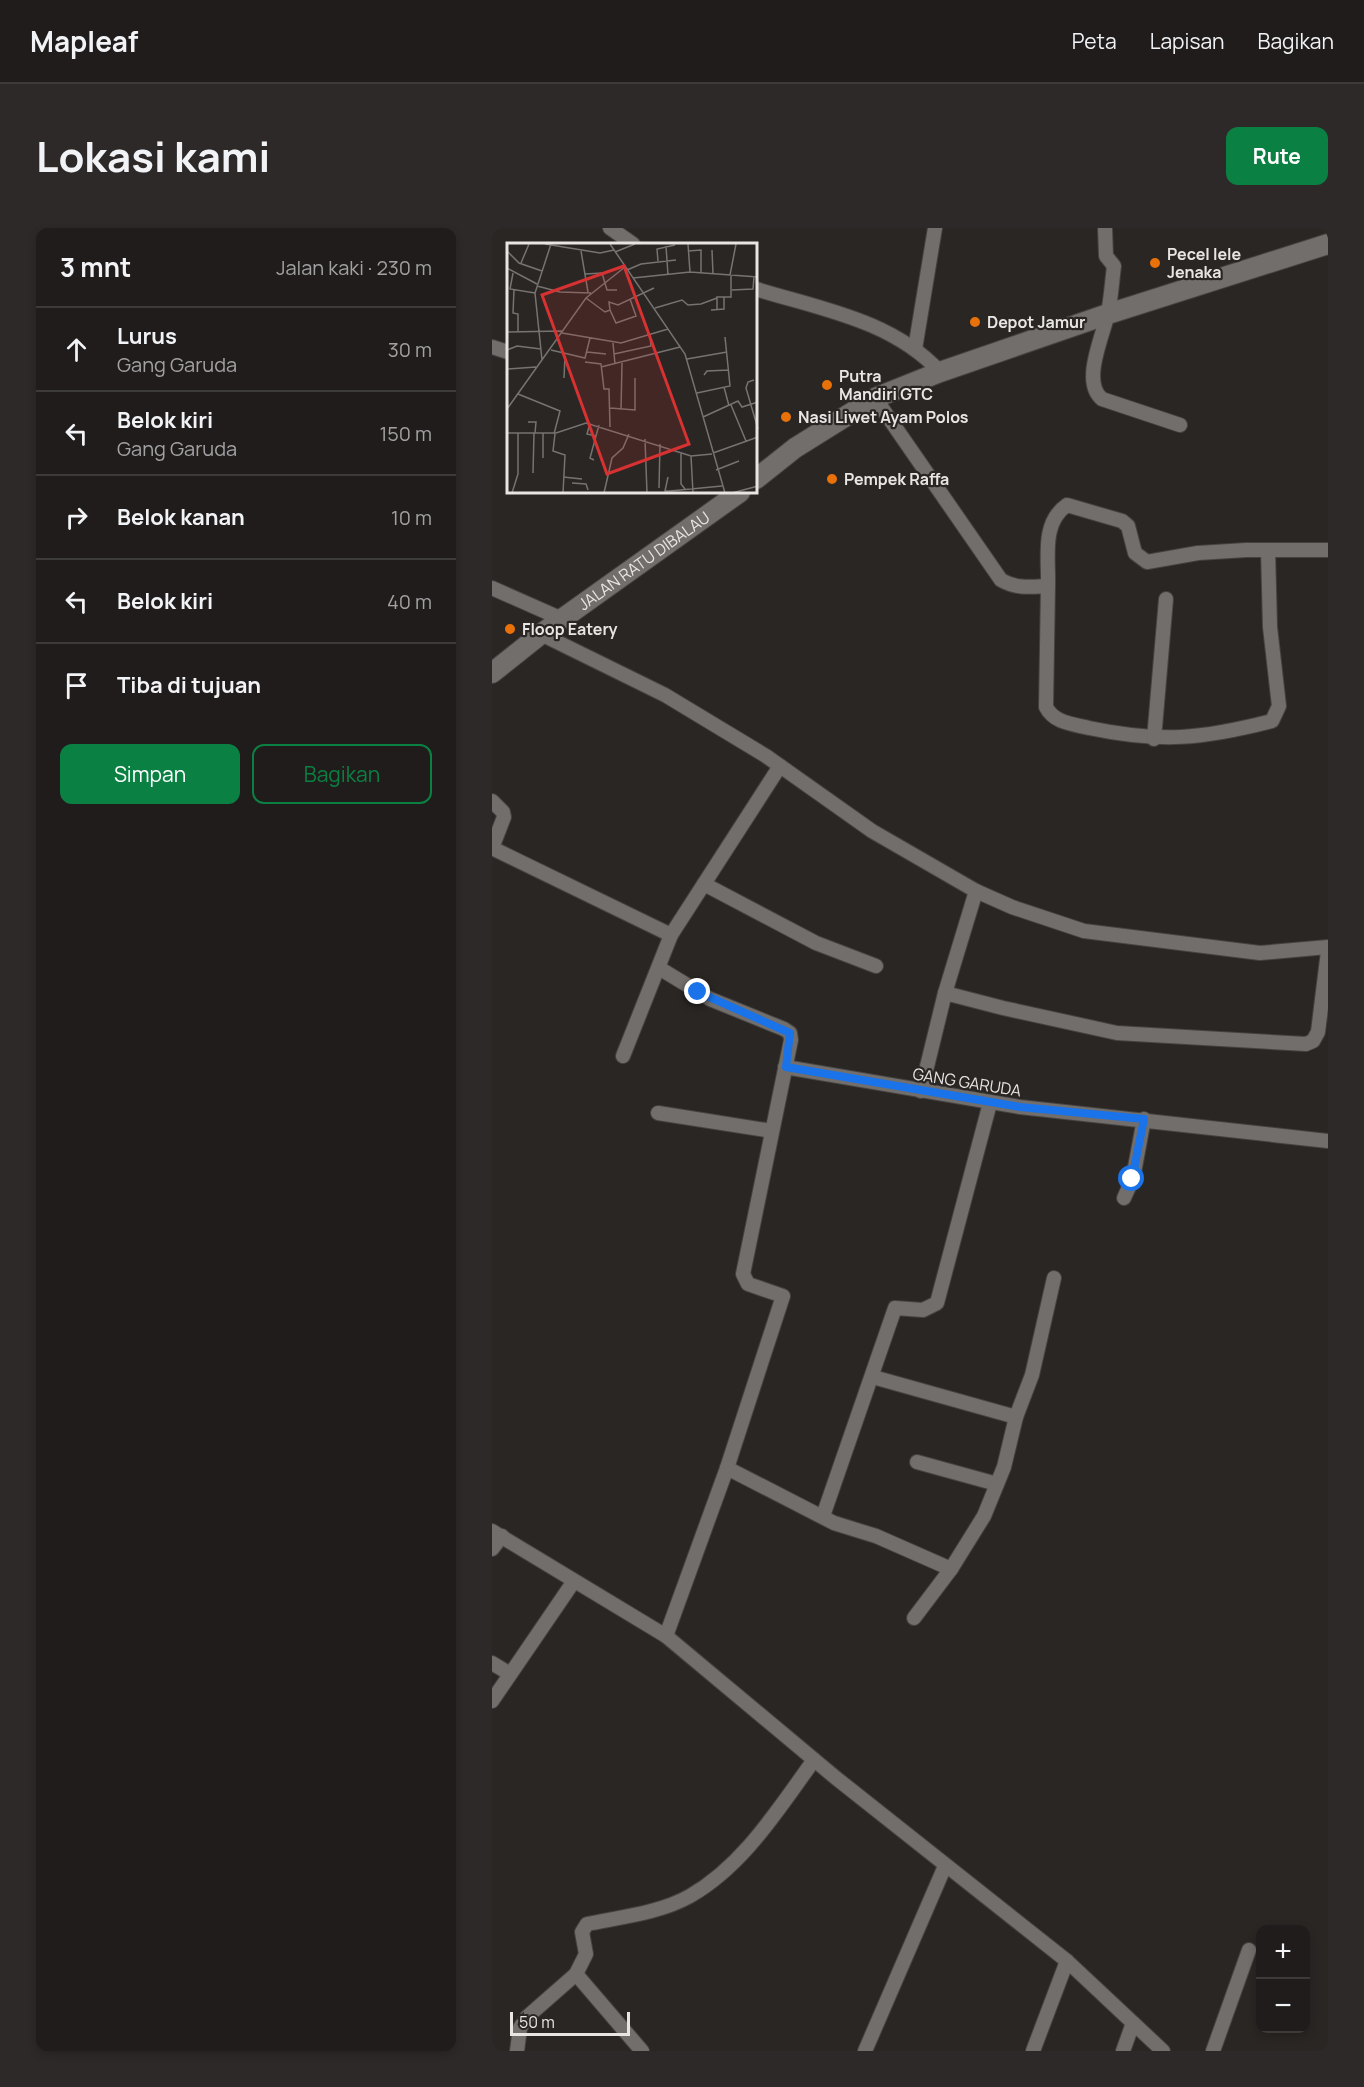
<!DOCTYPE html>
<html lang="id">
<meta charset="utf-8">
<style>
body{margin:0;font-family:Manrope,sans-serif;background:#2d2928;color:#f1f3f6}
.controls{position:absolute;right:18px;bottom:18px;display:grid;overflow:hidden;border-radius:12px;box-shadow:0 3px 9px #0003}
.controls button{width:54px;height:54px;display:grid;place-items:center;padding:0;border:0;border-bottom:2px solid #3d3a3a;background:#201c1b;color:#f1f3f6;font:30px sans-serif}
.scale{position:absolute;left:18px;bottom:15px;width:120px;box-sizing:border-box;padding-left:6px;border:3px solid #e8e6e4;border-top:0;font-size:16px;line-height:21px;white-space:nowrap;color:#e8e6e4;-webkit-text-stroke:4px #2a2624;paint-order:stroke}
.stop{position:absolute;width:18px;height:18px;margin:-14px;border:4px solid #1a73e8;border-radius:50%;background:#fff}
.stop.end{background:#1a73e8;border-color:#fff;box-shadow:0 2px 6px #0008}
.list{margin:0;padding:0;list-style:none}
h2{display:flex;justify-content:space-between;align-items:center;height:78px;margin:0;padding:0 24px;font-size:26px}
h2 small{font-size:20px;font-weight:400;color:#a2a1a3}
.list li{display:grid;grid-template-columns:39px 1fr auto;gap:18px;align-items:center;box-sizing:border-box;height:84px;padding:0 24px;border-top:2px solid #3d3a3a}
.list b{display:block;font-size:22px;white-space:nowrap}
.list p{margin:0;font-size:20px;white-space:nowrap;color:#a2a1a3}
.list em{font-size:20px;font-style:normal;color:#a2a1a3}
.actions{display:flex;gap:12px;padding:18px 24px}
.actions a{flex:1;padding:14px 0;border:2px solid #0b8043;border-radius:12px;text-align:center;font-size:21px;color:#0b8043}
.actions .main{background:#0b8043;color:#fff}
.icon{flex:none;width:33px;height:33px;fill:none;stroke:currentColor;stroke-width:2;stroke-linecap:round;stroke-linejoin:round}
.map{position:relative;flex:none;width:836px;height:1823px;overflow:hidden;border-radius:12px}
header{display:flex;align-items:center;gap:36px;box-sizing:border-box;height:84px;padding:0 30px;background:#201c1b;border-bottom:2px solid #3d3a3a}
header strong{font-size:28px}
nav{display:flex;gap:33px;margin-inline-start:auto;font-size:21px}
.intro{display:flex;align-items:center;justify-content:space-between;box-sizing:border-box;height:144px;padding:0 36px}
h1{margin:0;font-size:42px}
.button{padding:15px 27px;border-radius:12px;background:#0b8043;color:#fff;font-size:21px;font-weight:700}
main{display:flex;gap:36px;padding:0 36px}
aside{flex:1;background:#201c1b;border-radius:12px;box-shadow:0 3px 9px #0003}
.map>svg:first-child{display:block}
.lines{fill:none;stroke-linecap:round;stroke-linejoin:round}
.street-casing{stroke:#454341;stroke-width:16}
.secondary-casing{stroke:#454341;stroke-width:22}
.street{stroke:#726e6b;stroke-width:14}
.secondary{stroke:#726e6b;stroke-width:20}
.route{stroke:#1a73e8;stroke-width:8}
.food-dot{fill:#e8710a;stroke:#2a2624;stroke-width:2}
.labels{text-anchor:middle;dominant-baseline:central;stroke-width:4.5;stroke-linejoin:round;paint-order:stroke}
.poi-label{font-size:16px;font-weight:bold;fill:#e8e6e4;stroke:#2a2624;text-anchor:start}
.street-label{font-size:16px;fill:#e8e6e4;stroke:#2a2624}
.inset-road{fill:none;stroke:#767371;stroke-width:1.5}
.view{fill:#d73231;fill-opacity:0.15;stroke:#d73231;stroke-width:3}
.inset-edge{fill:none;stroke:#e8e6e4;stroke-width:3}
</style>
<header>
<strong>Mapleaf</strong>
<nav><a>Peta</a><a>Lapisan</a><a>Bagikan</a></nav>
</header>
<div class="intro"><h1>Lokasi kami</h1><a class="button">Rute</a></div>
<main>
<aside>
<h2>3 mnt<small>Jalan kaki · 230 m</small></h2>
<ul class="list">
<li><svg class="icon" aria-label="ahead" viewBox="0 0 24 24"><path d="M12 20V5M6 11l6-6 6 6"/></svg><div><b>Lurus</b><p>Gang Garuda</p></div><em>30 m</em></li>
<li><svg class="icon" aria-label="left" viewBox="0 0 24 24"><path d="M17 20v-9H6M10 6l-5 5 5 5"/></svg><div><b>Belok kiri</b><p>Gang Garuda</p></div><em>150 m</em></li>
<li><svg class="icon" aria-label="right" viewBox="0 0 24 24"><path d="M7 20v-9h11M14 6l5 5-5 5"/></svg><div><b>Belok kanan</b></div><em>10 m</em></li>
<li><svg class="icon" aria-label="left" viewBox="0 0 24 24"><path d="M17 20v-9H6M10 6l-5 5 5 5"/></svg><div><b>Belok kiri</b></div><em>40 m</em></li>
<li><svg class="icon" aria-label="arrive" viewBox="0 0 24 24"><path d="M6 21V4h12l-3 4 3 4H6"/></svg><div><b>Tiba di tujuan</b></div></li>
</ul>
<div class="actions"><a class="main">Simpan</a><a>Bagikan</a></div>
</aside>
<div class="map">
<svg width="836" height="1823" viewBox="0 0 836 1823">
<rect width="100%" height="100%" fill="#2a2624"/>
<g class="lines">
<g class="street-casing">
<g id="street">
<polyline points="118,0 141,16"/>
<path d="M613 0 614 28 622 38C620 54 619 70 616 85 611 108 589 154 610 171L688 197"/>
<path d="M264 61C328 81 400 92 448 144"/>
<polyline points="0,119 16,124"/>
<polyline points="423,121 443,0"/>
<path d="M383 170 509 352C525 361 538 359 556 358L554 479C562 495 581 496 597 500 669 515 710 511 780 493L787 478 778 399 776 322"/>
<path d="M556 358C557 330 549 295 575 277L630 293 636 298 643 325 655 334 706 325 754 322H836"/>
<polyline points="0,360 70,391"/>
<polyline points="49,406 173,467 274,528 380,603 484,663 520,679 592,703 768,725 836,719"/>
<polyline points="662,511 674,371"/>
<polyline points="0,573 11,584 12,589 0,620 179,707 288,538"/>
<polyline points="212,656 324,715 384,738"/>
<polyline points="167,740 218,771 292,801 298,805 299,812 251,1046 256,1056 291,1068 235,1240 174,1408"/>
<polyline points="453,765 511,780 625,805 814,816 821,813 826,804 836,723"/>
<polyline points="131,828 179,707"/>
<polyline points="293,839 528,879 836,913"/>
<polyline points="429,863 453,765 484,663"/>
<polyline points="166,885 280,903"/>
<polyline points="632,970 641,950 652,891"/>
<polyline points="381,1149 524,1189"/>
<polyline points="425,1234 505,1256"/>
<polyline points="235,1240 342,1295 384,1308 459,1341 492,1288 512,1239 524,1189 540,1147 562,1050"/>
<polyline points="331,1288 403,1080 431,1082 445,1075 498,875"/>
<polyline points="0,1303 174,1408 344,1550 575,1733 671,1823"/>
<polyline points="0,1321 10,1308"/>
<polyline points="422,1390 459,1341"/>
<polyline points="0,1435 18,1446"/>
<polyline points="0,1473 82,1353"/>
<polyline points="84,1746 150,1823"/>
<path d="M25 1823 28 1800 35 1789 84 1746 94 1726 90 1704 95 1696C129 1689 168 1685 198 1668 252 1637 286 1581 322 1532"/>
<polyline points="373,1823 453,1638"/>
<polyline points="541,1823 575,1733"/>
<polyline points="631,1823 641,1795"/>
<polyline points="721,1823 757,1722"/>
</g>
</g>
<g class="secondary-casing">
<g id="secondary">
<polyline points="264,251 303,220 383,170 448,144 616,86 836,16"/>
<path id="s1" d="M0 445 49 406 248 264"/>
</g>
</g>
<use href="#street" class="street"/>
<use href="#secondary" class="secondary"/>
</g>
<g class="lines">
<polyline class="route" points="206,764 298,805 294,839 528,879 652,891 640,951"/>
</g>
<g class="food-dot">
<circle cx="663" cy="35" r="6"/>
<circle cx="483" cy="94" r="6"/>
<circle cx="335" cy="157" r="6"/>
<circle cx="294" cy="189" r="6"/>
<circle cx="340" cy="251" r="6"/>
<circle cx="18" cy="401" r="6"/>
</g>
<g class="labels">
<g class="poi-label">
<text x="675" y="26">Pecel lele<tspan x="675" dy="18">Jenaka</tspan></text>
<text x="495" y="94">Depot Jamur</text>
<text x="347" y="148">Putra<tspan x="347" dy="18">Mandiri GTC</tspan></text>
<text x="306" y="189">Nasi Liwet Ayam Polos</text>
<text x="352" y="251">Pempek Raffa</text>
<text x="30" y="401">Floop Eatery</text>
</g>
<g class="street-label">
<text stroke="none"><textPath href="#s1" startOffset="189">JALAN RATU DIBALAU</textPath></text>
<text transform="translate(475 854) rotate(9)">GANG GARUDA</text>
</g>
</g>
<g transform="translate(15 15)">
<rect width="250" height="250" fill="#2a2624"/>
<path class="inset-road" d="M38 1 93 10 107 7M103 1 178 111 218 250M181 1 183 29M159 3 161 32M205 7 206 31M0 8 12 20 35 28M74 8 81 49M181 8 194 7V30M108 9 128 1M151 18 150 6 168 2M14 20 22 1M0 25 30 41M120 27 134 21 169 17M6 30 3 46 28 50M78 31 95 30 100 47H110M223 32 229 1M126 35 183 29 251 34M30 43 53 49 84 50M7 47 6 70 11 71V88M225 47 246 46 247 34M79 55 98 69 103 67 109 80 129 73 123 56M148 65 175 57 181 62 194 61 210 55M210 66V54H224V32M103 67 102 59 111 62 147 45M204 67 217 66V54M0 89 55 88M55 90 114 100 161 86M106 100 108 121M0 107 10 103 34 106M44 107 78 115 83 95M80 109 99 111M107 111 144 103 143 93M180 116 220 109M35 117 28 50 44 1M78 119 94 121 97 146H102L103 184M94 124 173 104M0 126 29 124M197 132 200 128 222 127M57 135 58 113M247 137 241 139 239 145 251 186M217 144 222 163M190 150 223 143 218 94M11 151 53 168 47 191M224 162 239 198M103 165 128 167V135M0 166 79 55 118 24M114 167 115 120M196 174 231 158 235 164 251 159M21 179H29L28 190M83 180 80 191 89 193M0 190H49L79 180 184 213 205 211M48 191 46 208 58 212 56 250M138 196 140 250M174 210V241L178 246M206 210 251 194M184 213 186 250M36 215V190M87 217 83 215 92 182M209 227 232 218M26 230 27 190M56 234 75 236M161 234 158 248H163M65 240 79 241 81 247M152 245 153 201M163 248 215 243M5 250 11 231V190M97 250 105 215 116 205 122 191M225 250 251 243"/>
<path class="view" d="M117 23 182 201 100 231 35 52Z"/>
<rect width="250" height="250" class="inset-edge"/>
</g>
</svg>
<div class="controls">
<button>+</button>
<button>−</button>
</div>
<div class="scale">50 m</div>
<div class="stop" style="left:640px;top:951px"></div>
<div class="stop end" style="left:206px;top:764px"></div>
</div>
</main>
